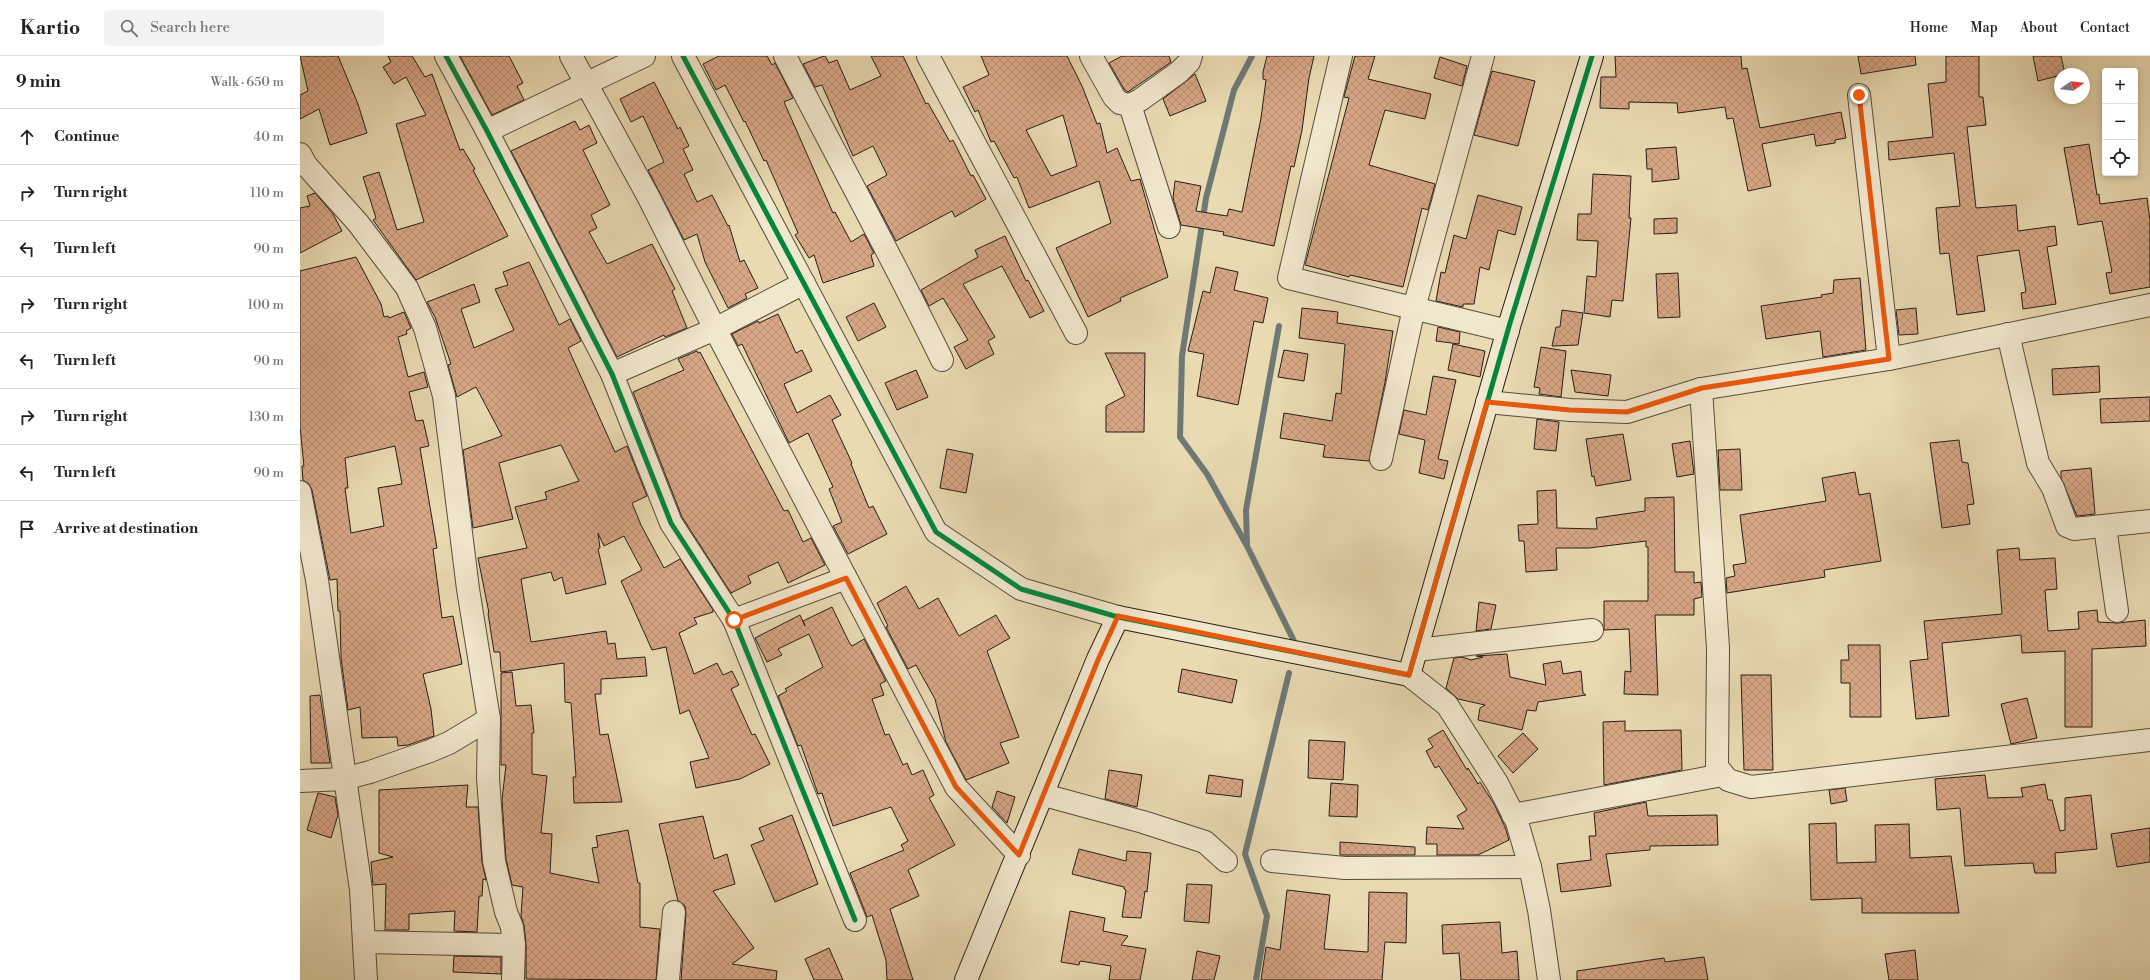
<!DOCTYPE html>
<meta charset="utf-8">
<style>
body{margin:0;font-family:"Libre Bodoni",serif;background:#f2f2f2;color:#222}
.controls{position:absolute;right:12px;top:12px;display:grid;overflow:hidden;border-radius:4px;box-shadow:0 2px 6px #0003}
.controls button{width:36px;height:36px;display:grid;place-items:center;padding:0;border:0;border-bottom:1px solid #e0e0e0;background:#fff;color:#222;font:20px sans-serif}
.compass{position:absolute;left:1754px;top:12px;width:36px;height:36px;border-radius:50%;background:#fff;box-shadow:0 2px 6px #0003;rotate:76deg}
.stop{position:absolute;width:12px;height:12px;margin:-9px;border:3px solid #ea580c;border-radius:50%;background:#fff}
.stop.end{background:#ea580c;border-color:#fff;box-shadow:0 1px 4px #0008}
.list{margin:0;padding:0;list-style:none}
h2{display:flex;justify-content:space-between;align-items:center;height:52px;margin:0;padding:0 16px;font-size:17px}
h2 small{font-size:13px;font-weight:400;color:#767676}
.list li{display:grid;grid-template-columns:26px 1fr auto;gap:12px;align-items:center;box-sizing:border-box;height:56px;padding:0 16px;border-top:1px solid #e0e0e0}
.list b{display:block;font-size:15px;white-space:nowrap}
.list em{font-size:13px;font-style:normal;color:#767676}
.icon{flex:none;width:22px;height:22px;fill:none;stroke:currentColor;stroke-width:2;stroke-linecap:round;stroke-linejoin:round}
.map{position:relative;flex:none;width:1850px;height:924px;overflow:hidden}
header{display:flex;align-items:center;gap:24px;box-sizing:border-box;height:56px;padding:0 20px;background:#fff;border-bottom:1px solid #e0e0e0}
header strong{font-size:19px}
nav{display:flex;gap:22px;margin-inline-start:auto;font-size:14px}
.search{width:280px;height:36px;background:#f2f2f2;display:flex;align-items:center;gap:10px;box-sizing:border-box;padding:0 14px;border-radius:4px;color:#767676;font-size:15px}
main{display:flex}
aside{flex:1;background:#fff}
.map>svg:first-child{display:block}
.lines{fill:none;stroke-linecap:round;stroke-linejoin:round}
.stream{stroke:#6e7977;stroke-width:6}
.building{fill:url(#building-cross-hatch);stroke:#261d14;fill-rule:evenodd}
.street-casing{stroke:#574c3c;stroke-width:24}
.secondary-casing{stroke:#261d14;stroke-width:24}
.street{stroke:#f1e7cd;stroke-width:22}
.secondary{stroke:#f1e7cd;stroke-width:22}
.cycleway-casing{stroke:#f1e7cd;stroke-width:8}
.cycleway{stroke:#00873e;stroke-width:5}
.route{stroke:#ea580c;stroke-width:5}
</style>
<header>
<strong>Kartio</strong>
<div class="search"><svg class="icon" aria-label="search" viewBox="0 0 24 24"><circle cx="10" cy="10" r="6"/><path d="M15 15l6 6"/></svg>Search here</div>
<nav><a>Home</a><a>Map</a><a>About</a><a>Contact</a></nav>
</header>
<main>
<aside>
<h2>9 min<small>Walk · 650 m</small></h2>
<ul class="list">
<li><svg class="icon" aria-label="ahead" viewBox="0 0 24 24"><path d="M12 20V5M6 11l6-6 6 6"/></svg><div><b>Continue</b></div><em>40 m</em></li>
<li><svg class="icon" aria-label="right" viewBox="0 0 24 24"><path d="M7 20v-9h11M14 6l5 5-5 5"/></svg><div><b>Turn right</b></div><em>110 m</em></li>
<li><svg class="icon" aria-label="left" viewBox="0 0 24 24"><path d="M17 20v-9H6M10 6l-5 5 5 5"/></svg><div><b>Turn left</b></div><em>90 m</em></li>
<li><svg class="icon" aria-label="right" viewBox="0 0 24 24"><path d="M7 20v-9h11M14 6l5 5-5 5"/></svg><div><b>Turn right</b></div><em>100 m</em></li>
<li><svg class="icon" aria-label="left" viewBox="0 0 24 24"><path d="M17 20v-9H6M10 6l-5 5 5 5"/></svg><div><b>Turn left</b></div><em>90 m</em></li>
<li><svg class="icon" aria-label="right" viewBox="0 0 24 24"><path d="M7 20v-9h11M14 6l5 5-5 5"/></svg><div><b>Turn right</b></div><em>130 m</em></li>
<li><svg class="icon" aria-label="left" viewBox="0 0 24 24"><path d="M17 20v-9H6M10 6l-5 5 5 5"/></svg><div><b>Turn left</b></div><em>90 m</em></li>
<li><svg class="icon" aria-label="arrive" viewBox="0 0 24 24"><path d="M6 21V4h12l-3 4 3 4H6"/></svg><div><b>Arrive at destination</b></div></li>
</ul>
</aside>
<div class="map">
<svg width="1850" height="924" viewBox="0 0 1850 924">
<defs>
<pattern id="building-cross-hatch" width="8" height="8" patternUnits="userSpaceOnUse"><rect width="8" height="8" fill="#d8a786"/><path d="M0 0l8 8M0 8l8-8" fill="none" stroke="#b98f73"/></pattern>
</defs>
<rect width="100%" height="100%" fill="#e9dab2"/>
<filter id="stains"><feTurbulence type="fractalNoise" baseFrequency=".005" numOctaves="4"/><feColorMatrix values="0 0 0 0 .2 0 0 0 0 .09 0 0 0 0 .02 0 0 0 .5 -.17"/></filter>
<radialGradient id="worn" r=".72"><stop offset=".6" stop-color="#630" stop-opacity="0"/><stop offset="1" stop-color="#630" stop-opacity=".3"/></radialGradient>
<g class="lines">
<g class="stream">
<polyline points="952,0 934,34 906,142 882,300 880,381 907,418 947,490 994,585"/>
<polyline points="947,489 946,454 979,270"/>
<polyline points="956,924 967,860 945,798 989,617"/>
</g>
</g>
<g class="building">
<polygon points="0,0 38,0 58,48 67,77 30,89 19,53 0,63 0,39 8,35"/>
<polygon points="88,0 112,0 125,21 132,18 160,94 163,93 175,113 173,114 208,180 116,224 73,164 76,162 63,121 79,116 97,174 124,166 96,68 126,59 106,21 94,28 83,11 91,6"/>
<polygon points="160,0 209,0 223,27 217,30 224,44 192,59"/>
<polygon points="419,0 467,0 472,9 475,7 493,42 484,46 533,157 535,156 551,186 564,178 574,197 571,199 574,210 523,227 514,199 509,202 495,179 498,177 466,104 464,105 445,65 444,66 425,29 416,34 403,8"/>
<polygon points="524,0 525,0 529,7 537,4 550,34 581,20 571,0 603,0 626,48 628,47 650,86 653,84 671,120 673,119 686,143 655,161 652,155 596,185 567,130 587,119 573,90 553,100 522,29 515,31 503,8"/>
<path d="M681 0H767L782 30 797 68 800 67 807 97 817 92 831 125 840 123 868 221 820 242 821 245 788 261 756 192 811 167 799 125 729 152 717 121 714 122 694 85 691 86 678 54 675 56 663 31 689 19ZM763 59 777 110 751 120 726 74Z"/>
<polygon points="822,0 869,0 871,6 828,36 824,33 809,7"/>
<polygon points="967,0 1014,0 1009,22 1002,74 994,111 991,110 974,190 923,179 924,176 881,169 873,142 875,125 901,130 896,155 927,160 929,153 942,156 961,62 966,24 963,23 963,16"/>
<polygon points="1055,0 1075,0 1068,23 1131,38 1125,63 1085,54 1069,109 1135,128 1128,154 1122,152 1103,231 1050,219 1049,221 1005,209 1049,42 1044,41"/>
<polygon points="1315,0 1441,0 1442,13 1447,12 1460,72 1541,56 1546,82 1535,84 1535,87 1516,90 1514,78 1462,88 1471,130 1448,135 1433,62 1427,63 1425,51 1378,57 1377,47 1329,46 1329,53 1300,52 1301,21 1316,21"/>
<polygon points="1558,0 1615,0 1616,9 1561,18"/>
<polygon points="1646,0 1679,0 1679,41 1683,41 1686,69 1667,71 1676,152 1716,149 1718,175 1755,170 1757,189 1747,191 1756,248 1723,253 1721,237 1726,236 1719,194 1677,200 1685,255 1657,259 1649,197 1640,198 1636,152 1660,150 1654,97 1589,104 1588,86 1633,81 1628,28 1646,26"/>
<polygon points="1733,0 1761,0 1765,18 1738,25"/>
<polygon points="1140,1 1167,10 1162,30 1134,22"/>
<polygon points="1192,15 1235,25 1218,90 1174,79"/>
<polygon points="895,18 906,45 870,60 863,43"/>
<polygon points="354,26 378,73 380,71 389,90 383,93 393,114 384,118 397,146 412,139 428,170 429,169 440,206 444,204 458,232 445,238 447,242 428,252 405,206 397,178 384,184 348,114 364,106 343,60 331,66 320,43"/>
<polygon points="275,65 280,74 289,69 297,87 283,94 310,149 291,159 297,172 289,176 307,208 352,188 375,233 372,235 387,272 365,281 364,279 317,301 211,95"/>
<polygon points="1789,88 1797,139 1799,138 1800,148 1847,142 1850,165 1850,231 1810,238 1806,217 1812,216 1802,165 1778,169 1764,92"/>
<polygon points="1376,91 1379,123 1352,126 1352,113 1347,113 1346,93"/>
<polygon points="1293,118 1331,120 1329,162 1331,162 1323,245 1312,244 1310,261 1284,257 1287,220 1296,221 1298,185 1277,184 1278,158 1291,158"/>
<polygon points="15,137 33,158 42,175 0,197 0,152 10,150 7,140"/>
<polygon points="1178,139 1222,151 1215,179 1198,174 1189,214 1180,211 1174,248 1163,248 1163,251 1136,245 1141,216 1145,217 1154,179 1166,183"/>
<polygon points="1377,162 1377,177 1354,178 1354,163"/>
<polygon points="705,180 726,225 728,224 744,255 730,262 702,210 663,228 695,281 688,285 694,298 666,313 654,291 668,284 643,242 629,250 621,234 678,201 675,194"/>
<path d="M56 201 81 248 84 261 88 260 89 262 104 256 111 272 106 275 107 278 98 281 108 321 124 316 128 331 109 336 116 365 123 364 129 390 120 392 137 492 133 493 142 562 153 560 162 608 123 618 131 653 134 680 108 689 98 690 97 681 62 682 60 651 48 654 41 602 40 555H38L37 523 30 524 12 434 9 428 3 424 2 410H4L0 371V215ZM95 390 102 428 78 432 84 470 51 477 45 432H48L45 402Z"/>
<polygon points="229,206 259,269 270,263 281,285 268,292 315,396 327,390 347,440 332,447 341,469 364,512 380,503 413,554 413,556 394,562 397,568 379,577 394,618 417,607 423,619 432,615 439,629 431,633 452,679 455,678 470,708 440,723 396,732 390,706 409,702 389,654 380,658 366,591 352,594 321,525 342,514 324,480 304,490 298,477 300,492 298,493 306,528 266,538 262,521 254,525 251,516 221,523 231,586 306,575 308,588 315,587 317,603 345,601 347,620 301,623 301,638 295,638 300,679 308,678 322,746 274,747 273,721 276,721 271,647 265,646 264,607 201,616 200,596 194,596 188,557 189,557 178,502 227,492 215,451 247,443 245,436 279,425 261,389 199,407 213,463 173,472 163,394 202,380 176,331 157,341 148,309 151,308 135,261 127,246 174,228 180,246 161,253 174,292 214,274 195,233 208,229 203,216"/>
<polygon points="916,211 938,216 934,234 968,242 963,267 954,265 938,349 897,340 904,298 888,295 903,235 910,237"/>
<polygon points="1378,217 1380,261 1358,262 1356,218"/>
<polygon points="1560,222 1566,294 1523,301 1520,275 1466,283 1461,250 1522,241 1521,239 1533,237 1534,224"/>
<polygon points="574,247 586,271 558,285 546,261"/>
<polygon points="1002,252 1038,256 1037,267 1093,275 1085,326 1069,405 1023,401 1025,389 980,382 984,357 1032,365 1036,337 1041,338 1045,288 999,282"/>
<polygon points="1616,252 1618,278 1599,279 1596,254"/>
<polygon points="1262,254 1283,257 1278,289 1252,290 1256,271 1260,271"/>
<polygon points="478,258 496,297 502,294 512,315 484,328 497,357 530,339 541,359 532,364 552,407 551,408 569,452 573,450 587,478 548,498 533,470 542,466 529,433 533,431 508,377 489,387 442,288 438,290 432,278 458,265 459,267"/>
<polygon points="1138,271 1160,276 1159,288 1136,285"/>
<polygon points="1153,288 1185,295 1180,321 1148,314"/>
<polygon points="1241,291 1266,295 1261,341 1239,338 1240,332 1234,331"/>
<polygon points="984,294 1008,298 1004,325 978,321"/>
<polygon points="397,295 398,297 400,296 484,455 488,454 503,486 511,482 525,509 488,527 478,506 448,520 451,527 431,537 382,461 333,336 384,314 378,303"/>
<polygon points="805,297 845,297 844,376 806,376 806,350 825,340"/>
<polygon points="1799,310 1800,336 1753,339 1752,313"/>
<polygon points="616,314 628,341 597,354 585,327"/>
<polygon points="1271,314 1311,319 1308,340 1275,336"/>
<polygon points="1133,320 1156,324 1138,403 1148,405 1144,423 1119,417 1125,384 1099,378 1104,354 1126,359"/>
<polygon points="1850,341 1850,365 1801,367 1800,343"/>
<polygon points="1237,363 1259,366 1256,395 1234,393"/>
<polygon points="1323,378 1331,424 1296,430 1294,420 1292,421 1286,383"/>
<polygon points="1659,384 1662,406 1668,407 1674,448 1667,449 1670,468 1642,472 1630,387"/>
<polygon points="1390,385 1394,418 1377,421 1372,388"/>
<polygon points="647,393 673,398 666,437 640,432"/>
<polygon points="1440,393 1442,434 1420,434 1418,394"/>
<polygon points="1791,412 1795,458 1777,460 1761,422 1761,415"/>
<polygon points="1555,416 1559,439 1570,437 1581,505 1524,514 1525,521 1427,537 1426,522 1435,520 1433,509 1446,507 1440,459 1526,445 1522,422"/>
<polygon points="1256,434 1257,472 1297,473 1296,462 1345,455 1345,442 1374,441 1375,516 1394,516 1394,527 1401,526 1402,541 1394,543 1394,559 1355,559 1358,639 1324,638 1325,615 1331,616 1329,573 1304,574 1304,545 1348,545 1348,491 1346,491 1346,485 1289,492 1256,492 1257,514 1226,516 1224,485 1219,485 1218,469 1238,468 1237,435"/>
<polygon points="1719,492 1720,504 1755,502 1757,533 1745,534 1748,575 1779,573 1778,556 1797,554 1798,566 1818,567 1845,564 1846,590 1792,593 1792,671 1765,671 1765,595 1722,597 1721,579 1642,587 1649,660 1616,663 1610,605 1628,603 1624,565 1702,558 1697,494"/>
<polygon points="606,530 619,553 638,542 659,580 696,559 704,573 710,582 687,595 719,681 700,687 709,707 666,724 646,686 635,643 616,609 608,613 586,571 588,570 577,547"/>
<polygon points="1179,546 1196,549 1191,573 1176,575"/>
<polygon points="532,551 549,586 552,590 564,583 586,625 580,628 584,639 572,643 585,679 589,678 603,709 607,707 612,719 623,714 634,739 629,742 655,789 608,814 619,840 590,853 613,924 587,924 586,904 572,859 567,861 550,817 604,794 601,789 608,785 591,751 533,770 522,737 518,738 501,689 498,690 478,640 487,635 485,633 523,611 509,578 478,593 482,599 467,606 455,582 500,559 505,570 503,565"/>
<polygon points="1548,589 1580,589 1581,661 1550,661 1550,627 1541,627 1541,604 1549,604"/>
<polygon points="1207,598 1210,621 1246,629 1243,608 1261,605 1263,618 1281,615 1283,637 1286,639 1238,646 1236,655 1227,654 1222,674 1178,664 1180,652 1185,649 1158,643 1146,632 1154,602 1162,601 1171,604 1183,601 1176,600"/>
<polygon points="882,613 937,624 932,647 878,636"/>
<polygon points="212,616 216,650 231,649 234,677 232,677 232,718 247,720 241,777 252,778 250,817 299,827 292,792 298,791 296,780 328,774 338,827 340,827 340,871 360,873 356,924 226,923 226,888 224,869 221,860 223,831 212,829 206,803 202,744 206,709 201,709 201,617"/>
<polygon points="1441,619 1471,619 1473,714 1444,714"/>
<polygon points="20,639 30,707 11,707 10,640"/>
<polygon points="1727,642 1737,682 1711,688 1701,648"/>
<polygon points="1325,665 1325,675 1381,674 1382,714 1304,729 1303,666"/>
<polygon points="1143,674 1167,714 1168,712 1178,728 1180,726 1194,748 1205,771 1209,784 1178,799 1137,799 1137,788 1126,788 1127,771 1164,773 1157,760 1167,754 1139,710 1135,712 1126,695 1133,691 1128,683"/>
<polygon points="1223,677 1238,693 1213,717 1198,700"/>
<polygon points="1009,684 1045,686 1043,724 1008,722"/>
<polygon points="809,714 842,719 837,751 805,743"/>
<polygon points="909,719 943,724 941,741 906,737"/>
<polygon points="1685,719 1688,742 1723,741 1721,732 1745,728 1748,744 1752,744 1760,775 1765,774 1765,742 1791,739 1797,793 1755,797 1756,817 1735,817 1733,807 1665,810 1660,752 1637,754 1635,723"/>
<polygon points="1031,727 1058,729 1057,761 1029,760"/>
<polygon points="168,729 166,751 178,751 182,806 186,824 183,823 182,840 179,840 177,876 154,875 155,855 109,858 109,874 85,874 86,828 73,829 71,806 93,801 79,797 79,734"/>
<polygon points="1545,732 1547,745 1531,748 1529,734"/>
<polygon points="697,735 715,741 707,767 692,751"/>
<polygon points="18,737 35,741 38,759 31,782 7,774"/>
<polygon points="1346,746 1348,760 1417,759 1418,789 1350,790 1350,794 1306,798 1311,830 1261,836 1257,808 1291,804 1289,780 1296,780 1294,757"/>
<polygon points="492,759 518,828 475,846 451,789 464,784 459,772"/>
<polygon points="403,760 414,803 427,798 435,828 413,835 454,892 432,908 477,915 476,924 381,924 386,857 385,850 378,845 359,768"/>
<polygon points="1536,767 1537,807 1576,806 1575,769 1609,768 1610,802 1651,800 1659,857 1562,857 1562,842 1511,844 1509,768"/>
<polygon points="1850,772 1850,806 1817,811 1811,778"/>
<polygon points="1040,786 1115,791 1115,799 1040,799"/>
<polygon points="779,793 826,805 827,795 851,797 847,836 845,835 841,862 822,861 826,834 824,833 824,831 772,818"/>
<polygon points="887,828 912,829 909,867 884,865"/>
<polygon points="987,834 1030,839 1024,893 1068,896 1069,836 1107,837 1106,887 1085,886 1082,924 961,924 966,891 980,894"/>
<polygon points="770,855 805,862 803,875 828,880 821,889 846,893 840,924 809,924 811,910 780,905 779,909 761,906"/>
<polygon points="1200,866 1202,897 1217,895 1219,924 1161,924 1159,897 1143,898 1142,869"/>
<polygon points="529,892 543,924 514,924 505,903"/>
<polygon points="1615,894 1618,924 1589,924 1585,898"/>
<polygon points="897,895 920,900 914,924 892,924"/>
<polygon points="154,900 201,901 201,918 153,916"/>
<polygon points="1404,901 1408,924 1277,924 1277,915 1364,902 1365,906"/>
</g>
<g class="lines">
<g class="street-casing">
<g id="street">
<polyline points="146,0 187,75 312,318 371,467 434,564 555,864"/>
<polyline points="271,0 348,140 415,273 656,731 719,799"/>
<polyline points="383,0 636,476 721,533 818,561"/>
<path d="M485 0C537 101 592 201 642 304"/>
<polyline points="628,0 776,277"/>
<polyline points="791,0 814,41 820,47 830,49 840,44 879,16 889,6 891,0"/>
<polyline points="1041,0 989,222 1208,275"/>
<polyline points="1559,39 1589,303"/>
<polyline points="830,49 869,171"/>
<polyline points="187,75 344,0"/>
<polyline points="0,98 6,109 58,167 107,232 125,272 144,340 168,533 189,663 188,722 194,805 206,856 212,871 214,889 213,924"/>
<polyline points="1708,278 1738,407 1753,432 1767,470 1774,473 1850,465"/>
<polyline points="312,318 415,273 504,227"/>
<polyline points="1401,333 1418,592 1417,711 1428,724 1451,731 1850,684"/>
<polyline points="1187,346 1270,354 1327,356 1401,333 1589,303 1850,249"/>
<polyline points="1081,403 1114,252 1183,0"/>
<polyline points="0,436 17,524 61,834 66,924"/>
<polyline points="1805,471 1817,555"/>
<polyline points="434,564 546,522"/>
<polyline points="1117,594 1292,574"/>
<polyline points="1109,619 1147,649 1197,727 1217,766 1230,811 1239,854 1249,924"/>
<polyline points="0,725 44,723 70,716 130,695 149,687 189,663"/>
<polyline points="744,739 843,766 905,786 926,805"/>
<polyline points="1213,759 1422,719"/>
<polyline points="972,805 1045,812 1230,811"/>
<polyline points="64,886 214,889"/>
<polyline points="368,924 374,856"/>
</g>
</g>
<g class="secondary-casing">
<polyline id="secondary" points="666,924 798,603 818,561 1109,619 1210,267 1292,0"/>
</g>
<use href="#street" class="street"/>
<use href="#secondary" class="secondary"/>
<g class="cycleway-casing">
<g id="cycleway">
<polyline points="146,0 187,75 312,318 371,467 434,564 555,864"/>
<polyline points="383,0 636,476 721,533 818,561 1109,619 1210,267 1292,0"/>
</g>
</g>
<use href="#cycleway" class="cycleway"/>
</g>
<g class="lines">
<polyline class="route" points="434,564 546,522 656,731 719,799 798,604 818,560 1109,619 1187,346 1270,354 1327,356 1402,332 1589,303 1559,39"/>
</g>
<rect width="100%" height="100%" filter="url(#stains)"/>
<rect width="100%" height="100%" fill="url(#worn)"/>
</svg>
<div class="controls">
<button>+</button>
<button>−</button>
<button><svg class="icon" aria-label="locate" viewBox="0 0 24 24"><circle cx="12" cy="12" r="6"/><path d="M12 2v4M12 18v4M2 12h4M18 12h4"/></svg></button>
</div>
<svg class="compass" viewBox="-18 -18 36 36"><path d="M0-13l5 13h-10z" fill="#e53935"/><path d="M0 13l5-13h-10z" fill="#767676"/></svg>
<div class="stop" style="left:434px;top:564px"></div>
<div class="stop end" style="left:1559px;top:39px"></div>
</div>
</main>
